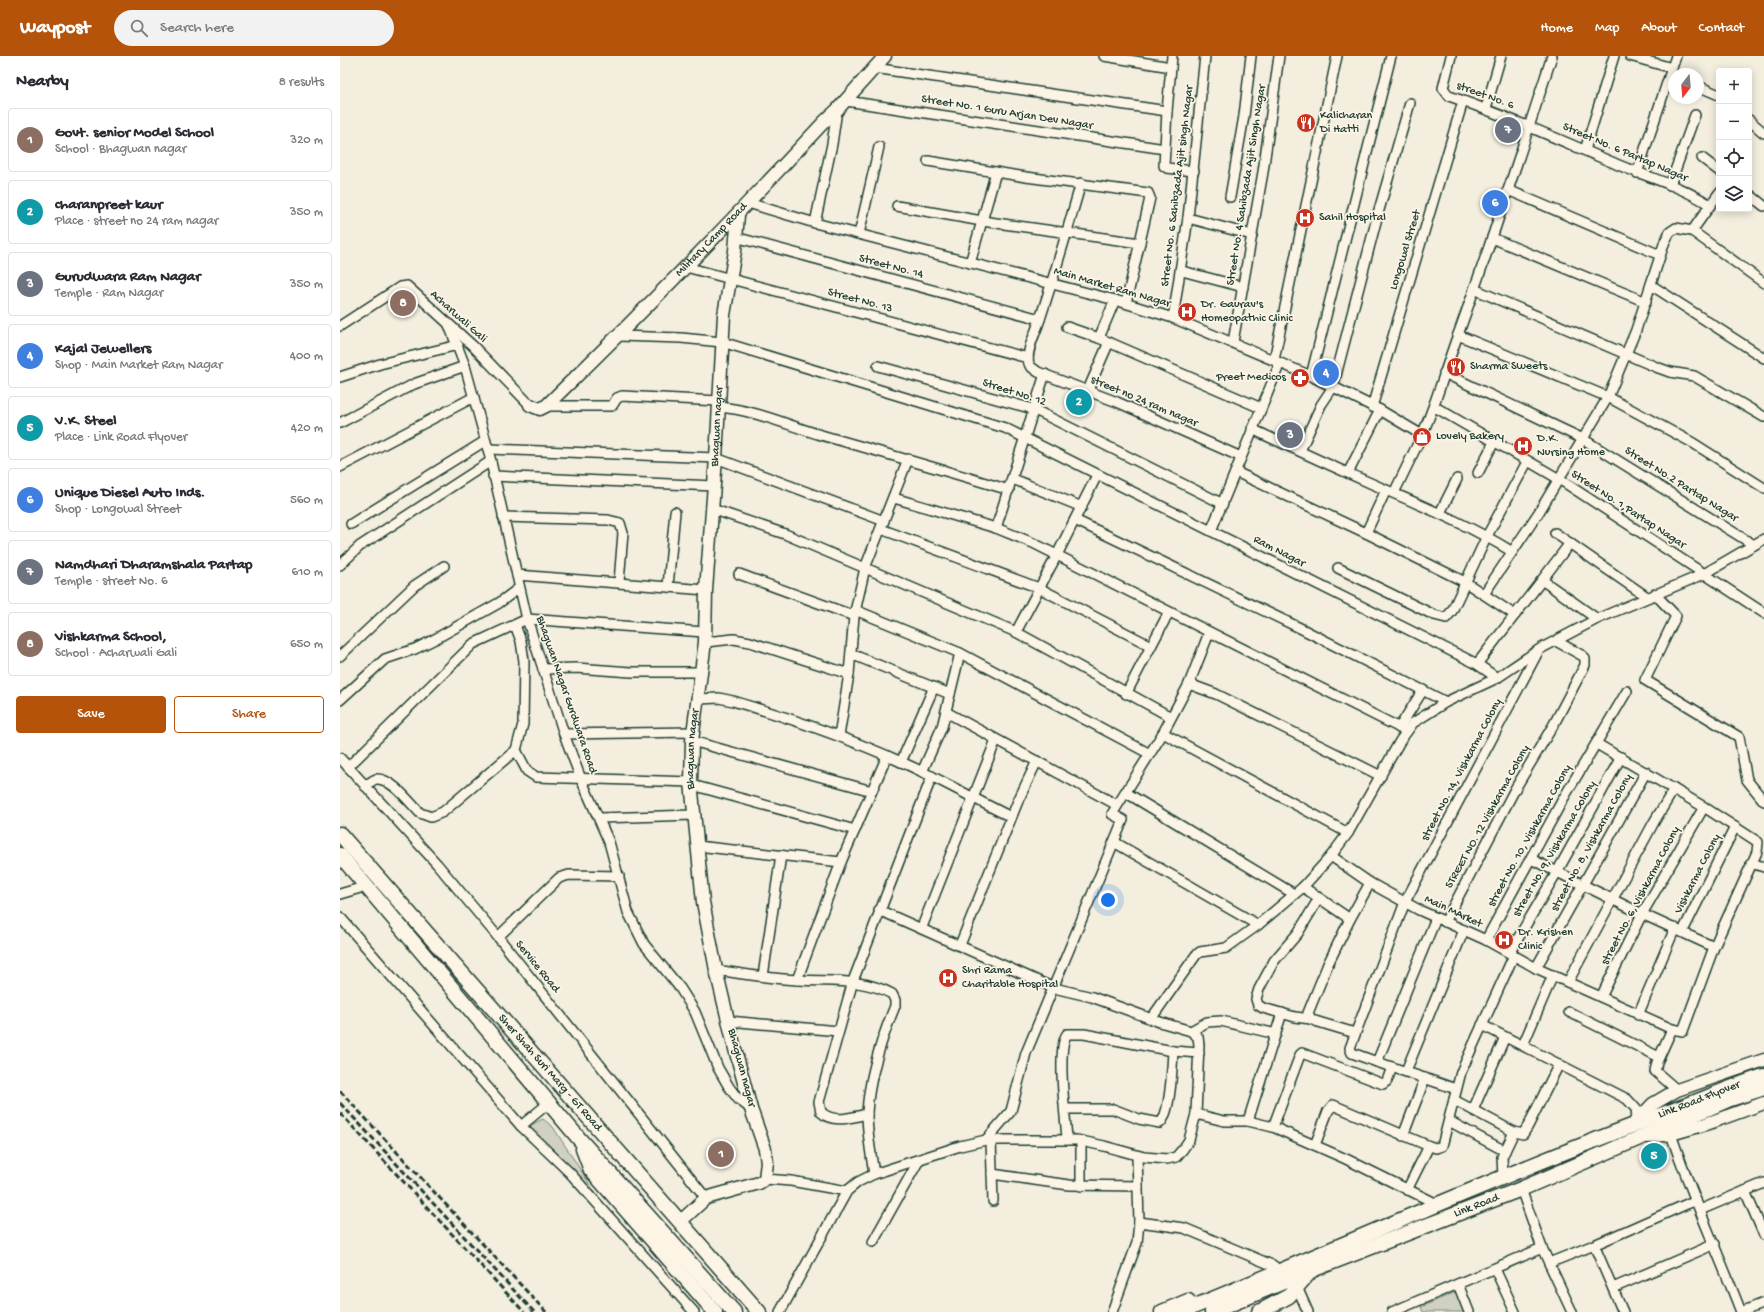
<!DOCTYPE html>
<meta charset="utf-8">
<style>
body{margin:0;font-family:"Gochi Hand",sans-serif;background:#f2f2f3;color:#2b2b33}
.controls{position:absolute;right:12px;top:12px;display:grid;overflow:hidden;border-radius:4px;box-shadow:0 2px 10px #0003}
.controls button{width:36px;height:36px;display:grid;place-items:center;padding:0;border:0;border-bottom:1px solid #e1e1e2;background:#fff;color:#2b2b33;font:20px sans-serif}
.compass{position:absolute;left:1328px;top:12px;width:36px;height:36px;border-radius:50%;background:#fff;box-shadow:0 2px 10px #0003;rotate:196deg}
.you{position:absolute;left:768px;top:844px;width:14px;height:14px;margin:-10px;border:3px solid #fff;border-radius:50%;background:#1a73e8;box-shadow:0 0 0 6px #1a73e833}
.badge{display:grid;place-items:center;width:26px;height:26px;border-radius:50%;background:#b45309;color:#fff;font-size:13px;font-weight:700}
.pin{position:absolute;translate:-50% -50%;border:2px solid #fff;box-shadow:0 1px 4px #0006}
.list{margin:0;padding:0;list-style:none}
h2{display:flex;justify-content:space-between;align-items:center;height:52px;margin:0;padding:0 16px;font-size:17px}
h2 small{font-size:13px;font-weight:400;color:#7c7c81}
.list li{display:grid;grid-template-columns:26px 1fr auto;gap:12px;align-items:center;box-sizing:border-box;height:64px;margin:0 8px 8px;padding:0 8px;border:1px solid #e1e1e2;border-radius:4px}
.list b{display:block;font-size:15px;white-space:nowrap}
.list p{margin:0;font-size:13px;white-space:nowrap;color:#7c7c81}
.list em{font-size:13px;font-style:normal;color:#7c7c81}
.actions{display:flex;gap:8px;padding:12px 16px}
.actions a{flex:1;padding:9px 0;border:1px solid #b45309;border-radius:4px;text-align:center;font-size:14px;color:#b45309}
.actions .main{background:#b45309;color:#fff}
.icon{flex:none;width:22px;height:22px;fill:none;stroke:currentColor;stroke-width:2;stroke-linecap:round;stroke-linejoin:round}
.map{position:relative;flex:none;width:1424px;height:1256px;overflow:hidden}
header{display:flex;align-items:center;gap:24px;box-sizing:border-box;height:56px;padding:0 20px;background:#b45309;color:#fff}
header strong{font-size:19px}
nav{display:flex;gap:22px;margin-inline-start:auto;font-size:14px}
.search{width:280px;height:36px;background:#f2f2f3;display:flex;align-items:center;gap:10px;box-sizing:border-box;padding:0 14px;border-radius:22px;color:#7c7c81;font-size:15px}
main{display:flex}
aside{flex:1;background:#fff}
.map>svg:first-child{display:block}
.green{fill:#d0d1c2;stroke:#78877b}
.lines{fill:none;stroke-linecap:round;stroke-linejoin:round}
.street-casing{stroke:#1f3d34;stroke-width:12}
.secondary-casing{stroke:#1f3d34;stroke-width:15}
.primary-casing{stroke:#1f3d34;stroke-width:17}
.street{stroke:#fcf5e5;stroke-width:9}
.secondary{stroke:#fcf5e5;stroke-width:12}
.primary{stroke:#fcf5e5;stroke-width:14}
.rail{stroke:#1f3d34;stroke-width:3;stroke-dasharray:6 3;stroke-linecap:butt}
.labels{text-anchor:middle;dominant-baseline:central;stroke-width:3.5;stroke-linejoin:round;paint-order:stroke}
.street-label{font-size:12px;fill:#1f3d34;stroke:#fcf5e5}
.poi-label{font-size:12px;fill:#1f3d34;stroke:#fcf5e5;text-anchor:start}
</style>
<header>
<strong>Waypost</strong>
<div class="search"><svg class="icon" aria-label="search" viewBox="0 0 24 24"><circle cx="10" cy="10" r="6"/><path d="M15 15l6 6"/></svg>Search here</div>
<nav><a>Home</a><a>Map</a><a>About</a><a>Contact</a></nav>
</header>
<main>
<aside>
<h2>Nearby<small>8 results</small></h2>
<ul class="list">
<li><span class="badge" style="background:#8d6e63">1</span><div><b>Govt. senior Model School</b><p>School · Bhagwan nagar</p></div><em>320 m</em></li>
<li><span class="badge" style="background:#0f9aa8">2</span><div><b>charanpreet kaur</b><p>Place · street no 24 ram nagar</p></div><em>350 m</em></li>
<li><span class="badge" style="background:#6b7280">3</span><div><b>Gurudwara Ram Nagar</b><p>Temple · Ram Nagar</p></div><em>350 m</em></li>
<li><span class="badge" style="background:#3f7fe0">4</span><div><b>Kajal Jewellers</b><p>Shop · Main Market Ram Nagar</p></div><em>400 m</em></li>
<li><span class="badge" style="background:#0f9aa8">5</span><div><b>V.K. Steel</b><p>Place · Link Road Flyover</p></div><em>420 m</em></li>
<li><span class="badge" style="background:#3f7fe0">6</span><div><b>Unique Diesel Auto Inds.</b><p>Shop · Longowal Street</p></div><em>560 m</em></li>
<li><span class="badge" style="background:#6b7280">7</span><div><b>Namdhari Dharamshala Partap</b><p>Temple · street No. 6</p></div><em>610 m</em></li>
<li><span class="badge" style="background:#8d6e63">8</span><div><b>Vishkarma School,</b><p>School · Acharwali Gali</p></div><em>650 m</em></li>
</ul>
<div class="actions"><a class="main">Save</a><a>Share</a></div>
</aside>
<div class="map">
<svg width="1424" height="1256" viewBox="0 0 1424 1256">
<rect width="100%" height="100%" fill="#f3eede"/>
<filter id="ink" filterUnits="userSpaceOnUse"><feTurbulence type="fractalNoise" baseFrequency=".025" numOctaves="2"/><feDisplacementMap in="SourceGraphic" scale="8" xChannelSelector="R" yChannelSelector="G"/><feConvolveMatrix kernelMatrix="1 2 1 2 8 2 1 2 1" color-interpolation-filters="sRGB"/></filter>
<g filter="url(#ink)">
<g class="green">
<polygon points="203,1063 213,1071 258,1141 192,1080 189,1070"/>
<polygon points="1116,1236 1126,1256 1083,1256 1081,1251"/>
</g>
<g class="lines">
<g class="street-casing">
<g id="street">
<polyline points="764,0 831,11"/>
<polyline points="832,0 827,55 824,110 827,112 854,115"/>
<path d="M1111 0 1103 32 1109 40C1168 60 1224 86 1281 110 1311 122 1343 131 1370 149"/>
<polyline points="1290,0 1332,12"/>
<polyline points="534,12 827,55"/>
<polyline points="1358,30 1379,39"/>
<polyline points="506,45 825,93"/>
<polyline points="1146,52 1161,0"/>
<polyline points="1409,64 1424,77"/>
<polyline points="1245,94 1274,0"/>
<polyline points="1362,102 1379,115"/>
<polyline points="588,105 686,121 808,137 810,142 786,247"/>
<polyline points="1297,117 1336,0"/>
<path d="M741 127C727 175 714 222 698 269 694 280 684 300 690 310L698 316 777 346 901 401"/>
<polyline points="1330,129 1355,59"/>
<polyline points="1168,134 1320,199"/>
<polyline points="1409,138 1424,150"/>
<polyline points="890,141 904,60 911,0"/>
<path d="M408 147 475 167 775 244 833 262 971 320 1040 354 1082 379C1097 345 1106 310 1119 276 1152 185 1182 93 1212 0"/>
<polyline points="557,150 642,165 800,187"/>
<polyline points="848,162 912,179"/>
<polyline points="475,167 492,88 497,54"/>
<polyline points="1352,175 1379,137"/>
<polyline points="519,178 539,91"/>
<polyline points="395,181 700,263"/>
<polyline points="1152,182 1306,246"/>
<polyline points="630,207 656,116"/>
<polyline points="346,211 688,302"/>
<polyline points="842,215 903,231"/>
<polyline points="1311,229 1424,302"/>
<polyline points="1134,233 1316,311 1330,316 1354,320 1424,361"/>
<polyline points="833,262 848,162 865,0"/>
<polyline points="109,269 125,310 148,393 187,563 224,678 241,723 269,786 288,856 304,888 340,932 355,956 378,1012 389,1031 398,1043 411,1053"/>
<polyline points="0,270 60,231 67,230 133,290 190,349"/>
<polyline points="727,271 759,282 921,352"/>
<polyline points="1118,279 1268,341 1353,387 1424,432"/>
<polyline points="279,280 341,282 382,286 665,372 1137,608 1157,622"/>
<polyline points="759,282 775,244"/>
<polyline points="893,286 923,116 939,0"/>
<polyline points="934,304 997,0"/>
<polyline points="538,310 693,353 883,448"/>
<polyline points="1104,317 1243,383 1414,489"/>
<polyline points="971,320 1051,0"/>
<polyline points="0,321 40,308 118,289"/>
<polyline points="748,334 769,286"/>
<polyline points="206,350 272,350 277,342 282,340 379,345"/>
<path d="M379 351C415 354 447 369 481 379 544 397 607 415 669 434"/>
<polyline points="1032,351 1123,45"/>
<polyline points="1095,351 1219,423 1424,557"/>
<polyline points="0,367 74,328 125,310"/>
<path d="M912 373C950 391 989 409 1028 426 1077 448 1126 467 1171 495"/>
<polyline points="148,393 376,402 544,465"/>
<polyline points="960,395 981,349 993,331 1039,154 1070,47"/>
<polyline points="0,411 134,341"/>
<polyline points="896,416 1026,477 1125,526 1175,559"/>
<polyline points="1008,417 1040,354"/>
<polyline points="1138,417 1154,386"/>
<polyline points="153,420 374,430"/>
<polyline points="673,423 742,451"/>
<polyline points="1054,437 1082,379"/>
<polyline points="554,442 656,472 693,487 1066,675"/>
<polyline points="372,453 445,478 676,576 831,661"/>
<polyline points="1100,457 1117,423"/>
<polyline points="163,461 268,464 280,467 283,477 279,526"/>
<polyline points="735,464 960,572 1106,646"/>
<polyline points="11,468 145,385"/>
<polyline points="656,472 705,318"/>
<polyline points="541,473 699,532 811,590"/>
<polyline points="871,475 940,307"/>
<polyline points="1026,477 1046,434"/>
<polyline points="1215,477 1307,541"/>
<polyline points="0,509 20,490 151,405"/>
<polyline points="998,512 1094,559 1106,562 1112,555 1147,480 1187,406"/>
<polyline points="399,518 514,560"/>
<polyline points="177,519 366,534"/>
<polyline points="1202,524 1230,487"/>
<polyline points="328,530 335,456"/>
<polyline points="1144,538 1199,456 1268,341 1296,274 1325,185 1330,176 1336,172 1352,175 1424,227"/>
<polyline points="1315,538 1336,560 1305,624 1399,681 1407,724 1424,745"/>
<polyline points="515,554 620,597 810,698"/>
<polyline points="676,576 717,499 757,419"/>
<polyline points="365,586 394,583 410,586 509,618"/>
<polyline points="511,598 610,638"/>
<polyline points="0,600 74,530 104,510"/>
<polyline points="1137,608 1202,524 1257,563"/>
<polyline points="203,613 236,612 291,616 362,616"/>
<polyline points="849,628 876,638 1041,720"/>
<polyline points="786,638 829,556"/>
<path d="M358 643 379 642 393 645C450 662 505 681 559 705 598 722 634 743 671 761"/>
<polyline points="0,644 45,603 75,593 95,583 159,547 179,532"/>
<polyline points="606,656 777,749"/>
<polyline points="1059,672 1083,634"/>
<polyline points="823,677 1008,777"/>
<polyline points="224,678 353,676"/>
<polyline points="499,680 509,618 514,560 525,512 568,403"/>
<polyline points="352,685 532,735"/>
<polyline points="176,694 187,715 196,721 351,726"/>
<polyline points="0,702 97,808 158,881 366,1142"/>
<polyline points="561,706 594,631"/>
<polyline points="8,711 133,588 187,563 364,576"/>
<polyline points="582,716 602,671 620,597"/>
<polyline points="352,729 515,774"/>
<path d="M25 730C29 728 32 724 36 723 51 721 71 748 80 757L91 761 103 756 176 694 183 668 184 605 181 585 175 569"/>
<polyline points="785,736 954,838"/>
<polyline points="260,762 353,759"/>
<polyline points="774,786 918,869"/>
<polyline points="357,790 501,806"/>
<polyline points="991,800 1030,827 1079,854 1146,884 1196,912 1332,973 1343,975 1374,891 1417,796 1418,786 1364,751 1257,688"/>
<polyline points="1191,803 1302,858 1374,891"/>
<polyline points="1411,807 1424,811"/>
<polyline points="963,831 1010,863"/>
<polyline points="0,838 27,830"/>
<polyline points="0,861 181,1070 210,1046"/>
<polyline points="1105,866 1175,733 1214,668 1245,609 1245,603 1243,600 1216,585"/>
<polyline points="582,871 656,684"/>
<polyline points="1343,875 1395,771"/>
<polyline points="158,881 219,822 229,819 279,820"/>
<polyline points="1146,884 1222,745 1287,635"/>
<polyline points="620,889 678,745 697,705"/>
<polyline points="1170,896 1217,816 1281,701"/>
<polyline points="1196,912 1306,716"/>
<path d="M376 914C403 918 431 923 459 924 491 926 523 922 552 938L555 944V950C541 984 529 1020 527 1057 527 1077 531 1098 534 1118"/>
<polyline points="423,920 441,799"/>
<polyline points="457,924 501,806 547,700"/>
<polyline points="1228,926 1314,766 1334,733"/>
<polyline points="1261,941 1302,858 1364,751"/>
<polyline points="1229,956 1319,1001"/>
<polyline points="1298,959 1335,872"/>
<polyline points="811,963 856,899 860,896 886,892 918,869 963,831 991,800 1008,777 1060,685 1073,667 1106,646 1157,622 1200,593 1257,563 1364,518 1424,483"/>
<polyline points="971,963 955,961 923,952 918,949 916,943 919,933 934,905 958,877 979,842"/>
<polyline points="389,965 498,975"/>
<polyline points="1142,969 1287,1043 1297,1054 1294,1068"/>
<polyline points="1332,973 1317,1006 1315,1015 1337,1034"/>
<polyline points="851,975 867,966 881,965 936,978"/>
<polyline points="1015,977 975,965 971,963 968,957 988,908 1010,863 1030,827"/>
<polyline points="1183,989 1213,919"/>
<polyline points="1037,1006 1096,862"/>
<polyline points="1066,1015 1124,874"/>
<polyline points="1116,1033 1037,1006 1012,997 1010,992 1065,846 1199,594"/>
<polyline points="1114,1044 1174,1076 1183,1078 1188,1070 1219,1008"/>
<path d="M725 1053H773L799 1063 820 1067C831 1057 832 1010 833 995"/>
<polyline points="1133,1054 1165,981"/>
<path d="M527 1058C512 1061 493 1068 481 1056L479 1046 513 925 592 720"/>
<polyline points="856,1058 884,1065 908,1065 933,1071 1006,1103 1097,1148"/>
<polyline points="908,1065 942,957"/>
<polyline points="1109,1065 1165,1095"/>
<polyline points="181,1070 230,1117 354,1256"/>
<polyline points="933,1071 960,999 962,997 1043,1028 1047,1025 1052,1011"/>
<path d="M1331 1078C1351 1138 1378 1196 1401 1256"/>
<polyline points="1063,1080 1085,1022"/>
<polyline points="646,1084 671,1055 686,997 783,764 772,758 823,677 849,628 869,577"/>
<polyline points="651,1084 653,1145"/>
<path d="M727 1084C726 1063 716 993 727 978H744L833 995 859 997"/>
<polyline points="975,1089 988,1055 993,1049 1089,1090 1096,1092 1102,1090 1121,1016 1174,899"/>
<polyline points="652,1118 729,1129 798,1130"/>
<polyline points="1163,1121 1162,1101 1174,1076"/>
<polyline points="425,1123 451,1125 507,1135"/>
<polyline points="741,1130 741,1085"/>
<polyline points="1181,1133 1202,1192 1232,1256"/>
<polyline points="1067,1134 1089,1090"/>
<polyline points="1405,1135 1424,1179"/>
<polyline points="1360,1154 1424,1127"/>
<polyline points="799,1166 844,1172 934,1210"/>
<polyline points="533,1186 579,1104"/>
<polyline points="1254,1189 1283,1256"/>
<polyline points="1209,1207 1254,1189 1356,1144"/>
<polyline points="1155,1213 1175,1256"/>
<polyline points="1118,1228 1129,1256"/>
<polyline points="957,1231 968,1256"/>
<polyline points="1273,1232 1375,1188"/>
<polyline points="440,1256 507,1135 518,1126 534,1118 620,1090 646,1084 737,1084 764,1090 804,1101 827,1103 836,1101 843,1093 849,1084 856,1058 859,989 858,981 851,975 820,966 752,941 714,932 539,854"/>
<polyline points="772,1256 797,1187 799,1166 797,1100"/>
<polyline points="1052,1256 1202,1192"/>
<polyline points="1401,1256 1424,1247"/>
</g>
</g>
<g class="secondary-casing">
<g id="secondary">
<path id="s1" d="M190 349 200 353 206 350C301 258 393 164 483 67L497 54 545 0"/>
<polyline points="1294,1068 1313,1048 1337,1034 1424,1004"/>
<polyline points="1309,1081 1331,1078 1366,1068 1424,1047"/>
<path id="s2" d="M341 1165 366 1142 419 1127 425 1123 427 1106 425 1093 411 1053 395 993 376 914 363 846 351 726 352 685 365 586 366 534 376 402 384 259 395 195 398 159"/>
</g>
</g>
<g class="primary-casing">
<g id="primary">
<path id="s3" d="M0 778 419 1256"/>
<polyline points="0,799 241,1085 394,1256"/>
<polyline points="243,1093 251,1114 375,1256"/>
<polyline points="822,1256 848,1245"/>
<path id="s4" d="M841 1256C1003 1190 1162 1118 1326 1057 1359 1045 1391 1031 1424 1020"/>
<path id="s5" d="M872 1256 972 1214 1181 1133 1390 1043 1424 1032"/>
<polyline points="919,1256 949,1240 970,1216"/>
</g>
</g>
<use href="#street" class="street"/>
<use href="#secondary" class="secondary"/>
<use href="#primary" class="primary"/>
<g class="rail">
<polyline points="0,1035 206,1256"/>
<polyline points="0,1047 194,1256"/>
<polyline points="0,1057 184,1256"/>
</g>
</g>
</g>
<defs>
<g id="restaurant-disc" transform="scale(1)"><circle r="9.5" fill="#c8321e" stroke="#fcf5e5"/><path d="M-5-6h1v4h1v-4h1v4h1v-4h1v5L-1.5 .5V6h-2V.5L-5-1ZM5-6V6H3V1.5H1.5Q1.5-4 5-6Z" fill="#fff"/></g>
<g id="hospital-disc" transform="scale(1)"><circle r="9.5" fill="#c8321e" stroke="#fcf5e5"/><path d="M-5-5h3v3.5h4V-5h3V5h-3V1.5h-4V5h-3Z" fill="#fff"/></g>
<g id="pharmacy-disc" transform="scale(1)"><circle r="9.5" fill="#c8321e" stroke="#fcf5e5"/><path d="M-2-6h4v4h4v4h-4v4h-4v-4h-4v-4h4Z" fill="#fff"/></g>
<g id="shop-disc" transform="scale(1)"><circle r="9.5" fill="#c8321e" stroke="#fcf5e5"/><path d="M-5-2.5h2.3a2.7 3.5 0 0 1 5.4 0H5L5.5 6h-11ZM-1.5-2.5h3a1.5 2.3 0 0 0-3 0Z" fill="#fff"/></g>
</defs>
<g fill-rule="evenodd">
<use href="#restaurant-disc" x="966" y="67"/>
<use href="#hospital-disc" x="965" y="162"/>
<use href="#hospital-disc" x="847" y="256"/>
<use href="#restaurant-disc" x="1116" y="311"/>
<use href="#pharmacy-disc" x="960" y="322"/>
<use href="#shop-disc" x="1082" y="381"/>
<use href="#hospital-disc" x="1183" y="390"/>
<use href="#hospital-disc" x="1164" y="884"/>
<use href="#hospital-disc" x="608" y="922"/>
</g>
<g class="labels">
<g class="street-label">
<text transform="translate(1145 40) rotate(20)">street No. 6</text>
<text transform="translate(667 57) rotate(9)">Street No. 1 Guru Arjan Dev Nagar</text>
<text transform="translate(1285 97) rotate(23)">Street No. 6 Partap Nagar</text>
<text transform="translate(907 129) rotate(-81)">Street No. 4 Sahibzada Ajit Singh Nagar</text>
<text transform="translate(838 130) rotate(-83)">Street No. 6 Sahibzada Ajit singh Nagar</text>
<text stroke="none"><textPath href="#s1" startOffset="252">Military Camp Road</textPath></text>
<text transform="translate(1066 194) rotate(-73)">Longowal Street</text>
<text transform="translate(551 211) rotate(15)">Street No. 14</text>
<text transform="translate(772 232) rotate(16)">Main Market Ram Nagar</text>
<text transform="translate(520 245) rotate(15)">Street No. 13</text>
<text transform="translate(118 261) rotate(42)">Acharwali Gali</text>
<text transform="translate(674 337) rotate(18)">Street No. 12</text>
<text transform="translate(804 346) rotate(23)">street no 24 ram nagar</text>
<text stroke="none"><textPath href="#s2" startOffset="859">Bhagwan nagar</textPath></text>
<text transform="translate(1341 429) rotate(32)">Street No.2 Partap Nagar</text>
<text transform="translate(1288 454) rotate(33)">Street No. 1,Partap Nagar</text>
<text transform="translate(939 496) rotate(27)">Ram Nagar</text>
<text transform="translate(226 639) rotate(71)">Bhagwan Nagar Gurdwara Road</text>
<text stroke="none"><textPath href="#s2" startOffset="535">Bhagwan nagar</textPath></text>
<text transform="translate(1122 714) rotate(-62)">street No. 14, Vishkarma Colony</text>
<text transform="translate(1148 761) rotate(-61)">STREET NO. 12 Vishkarma Colony</text>
<text transform="translate(1190 780) rotate(-61)">street No. 10, Vishkarma Colony</text>
<text transform="translate(1252 787) rotate(-61)">street No. 8, Vishkarma Colony</text>
<text transform="translate(1215 793) rotate(-60)">street No. 9, Vishkarma Colony</text>
<text transform="translate(1358 818) rotate(-63)">Vishkarma Colony</text>
<text transform="translate(1301 840) rotate(-62)">street No. 6, Vishkarma Colony</text>
<text transform="translate(1113 856) rotate(25)">Main MArket</text>
<text transform="translate(197 911) rotate(51)">Service Road</text>
<text transform="translate(401 1012) rotate(75)">Bhagwan nagar</text>
<text stroke="none"><textPath href="#s3" startOffset="318">Sher Shah Suri Marg - GT Road</textPath></text>
<text stroke="none"><textPath href="#s4" startOffset="560">Link Road Flyover</textPath></text>
<text stroke="none"><textPath href="#s5" startOffset="285">Link Road</textPath></text>
</g>
<g class="poi-label">
<text x="980" y="60">Kalicharan<tspan x="980" dy="14">Di Hatti</tspan></text>
<text x="979" y="162">Sahil Hospital</text>
<text x="861" y="249">Dr. Gaurav's<tspan x="861" dy="14">Homeopathic Clinic</tspan></text>
<text x="1130" y="311">Sharma Sweets</text>
<text x="946" y="322" text-anchor="end">Preet Medicos</text>
<text x="1096" y="381">Lovely Bakery</text>
<text x="1197" y="383">D.K.<tspan x="1197" dy="14">Nursing Home</tspan></text>
<text x="1178" y="877">Dr. Krishen<tspan x="1178" dy="14">Clinic</tspan></text>
<text x="622" y="915">Shri Rama<tspan x="622" dy="14">Charitable Hospital</tspan></text>
</g>
</g>
</svg>
<div class="controls">
<button>+</button>
<button>−</button>
<button><svg class="icon" aria-label="locate" viewBox="0 0 24 24"><circle cx="12" cy="12" r="6"/><path d="M12 2v4M12 18v4M2 12h4M18 12h4"/></svg></button>
<button><svg class="icon" aria-label="layers" viewBox="0 0 24 24"><path d="M12 4l9 5-9 5-9-5zM3 14l9 5 9-5"/></svg></button>
</div>
<svg class="compass" viewBox="-18 -18 36 36"><path d="M0-13l5 13h-10z" fill="#e53935"/><path d="M0 13l5-13h-10z" fill="#7c7c81"/></svg>
<div class="you"></div>
<div class="pin badge" style="left:381px;top:1098px;background:#8d6e63">1</div>
<div class="pin badge" style="left:739px;top:346px;background:#0f9aa8">2</div>
<div class="pin badge" style="left:950px;top:379px;background:#6b7280">3</div>
<div class="pin badge" style="left:986px;top:317px;background:#3f7fe0">4</div>
<div class="pin badge" style="left:1314px;top:1100px;background:#0f9aa8">5</div>
<div class="pin badge" style="left:1155px;top:147px;background:#3f7fe0">6</div>
<div class="pin badge" style="left:1168px;top:74px;background:#6b7280">7</div>
<div class="pin badge" style="left:63px;top:247px;background:#8d6e63">8</div>
</div>
</main>
